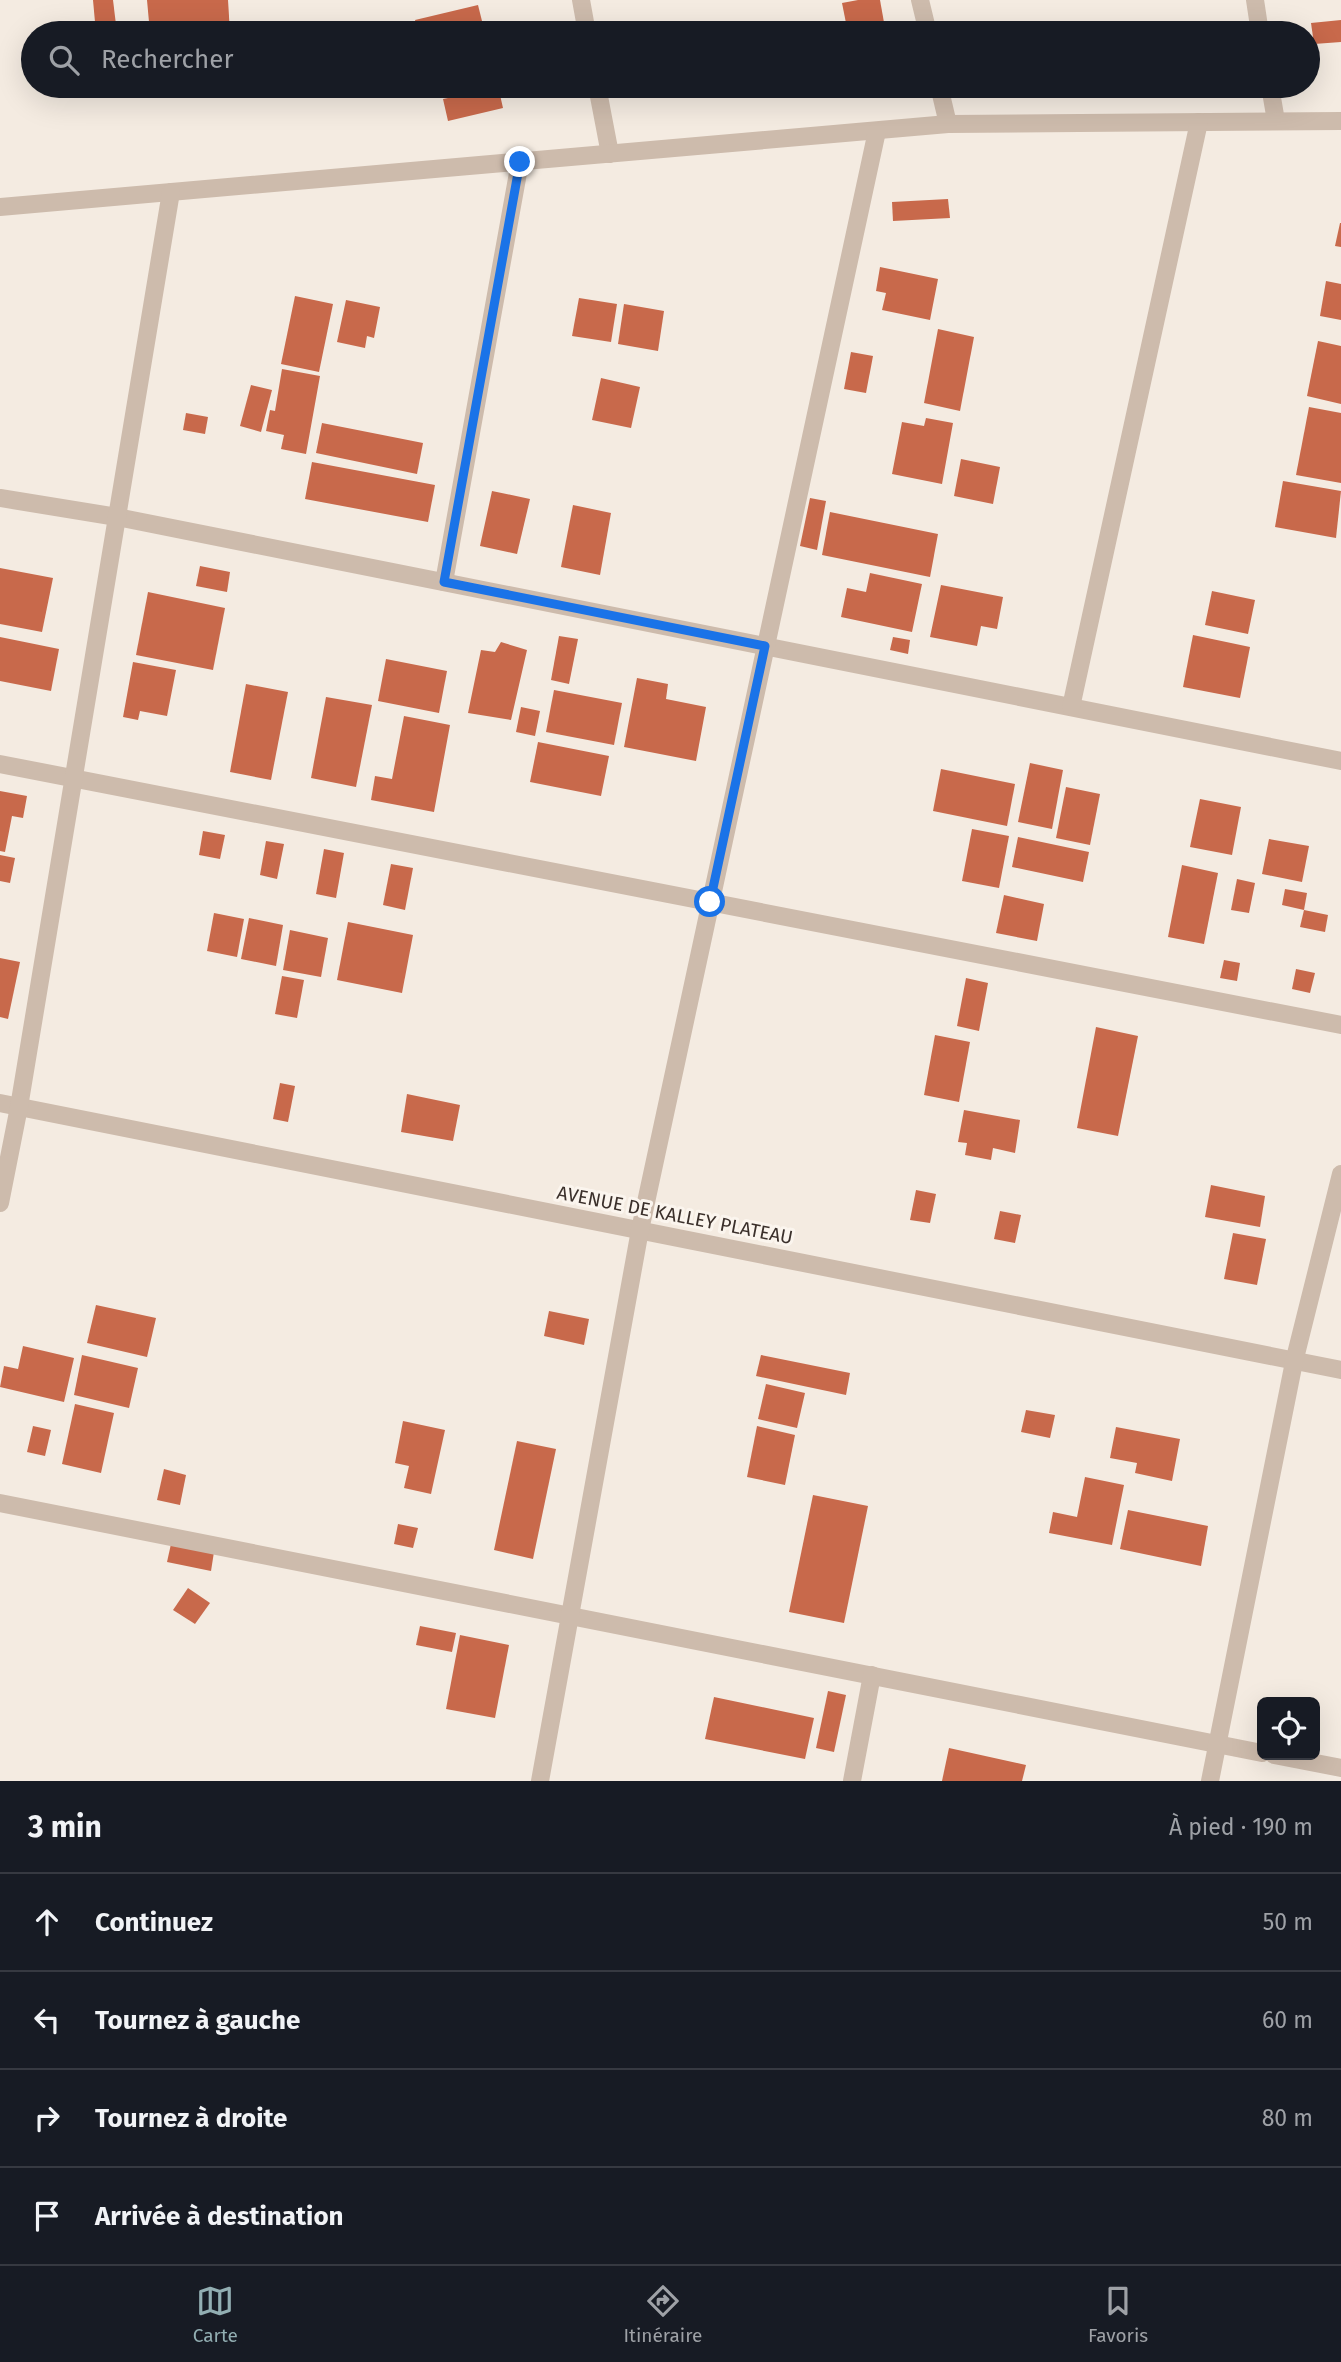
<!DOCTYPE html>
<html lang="fr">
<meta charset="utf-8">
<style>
body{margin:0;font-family:"Fira Sans",sans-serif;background:#242831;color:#f1f3f6}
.controls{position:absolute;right:21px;bottom:21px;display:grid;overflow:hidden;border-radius:10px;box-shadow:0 7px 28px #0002}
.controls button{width:63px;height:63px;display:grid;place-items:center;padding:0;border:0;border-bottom:2px solid #363941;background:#171b24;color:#f1f3f6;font:35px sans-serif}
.stop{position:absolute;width:21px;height:21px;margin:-16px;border:5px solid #1a73e8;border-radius:50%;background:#fff}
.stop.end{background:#1a73e8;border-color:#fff;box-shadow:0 2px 7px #0008}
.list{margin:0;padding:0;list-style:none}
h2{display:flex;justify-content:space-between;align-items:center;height:91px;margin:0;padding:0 28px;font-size:30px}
h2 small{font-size:23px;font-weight:400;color:#9ea1a6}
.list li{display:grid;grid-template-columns:46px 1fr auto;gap:21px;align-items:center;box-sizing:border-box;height:98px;padding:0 28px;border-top:2px solid #363941}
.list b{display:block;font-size:26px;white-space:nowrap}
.list em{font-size:23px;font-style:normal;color:#9ea1a6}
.icon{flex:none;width:38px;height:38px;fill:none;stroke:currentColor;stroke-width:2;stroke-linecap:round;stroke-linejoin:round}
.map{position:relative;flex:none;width:1341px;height:1781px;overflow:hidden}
.search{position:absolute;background:#171b24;box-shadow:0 7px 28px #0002;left:21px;right:21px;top:21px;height:77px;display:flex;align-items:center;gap:18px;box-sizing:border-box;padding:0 24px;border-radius:38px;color:#9ea1a6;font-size:26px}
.sheet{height:483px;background:#171b24}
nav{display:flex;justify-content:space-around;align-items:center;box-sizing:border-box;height:98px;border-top:2px solid #363941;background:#171b24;font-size:19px;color:#9ea1a6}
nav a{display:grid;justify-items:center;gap:4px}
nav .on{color:#92aeb2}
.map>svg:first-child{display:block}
.building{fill:#c8694b}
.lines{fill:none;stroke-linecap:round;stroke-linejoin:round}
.minor{stroke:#cdbbac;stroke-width:18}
.route{stroke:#1a73e8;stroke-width:9}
.labels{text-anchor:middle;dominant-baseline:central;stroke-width:6;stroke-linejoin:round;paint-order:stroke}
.street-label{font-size:19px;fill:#3b302b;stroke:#fbf5ee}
</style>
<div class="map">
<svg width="1341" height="1781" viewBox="0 0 1341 1781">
<rect width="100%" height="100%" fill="#f4ebe1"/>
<g class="building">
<polygon points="93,0 113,0 117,33 96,33"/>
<polygon points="147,0 228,0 230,33 150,33"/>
<polygon points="858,0 880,0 885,28 848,33 842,3"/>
<polygon points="478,5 485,33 418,33 415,20"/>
<polygon points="1341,20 1341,42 1314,44 1311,23"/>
<polygon points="445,86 498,86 503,108 448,121 443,99 448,98"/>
<polygon points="948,199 950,218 893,221 892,202"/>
<polygon points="1340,223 1341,223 1341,247 1335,246"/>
<polygon points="880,267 938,279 930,320 882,310 886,293 876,291"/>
<polygon points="1326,281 1341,284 1341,320 1320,316"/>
<polygon points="295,296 333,304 319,372 281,364"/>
<polygon points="579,298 617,304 611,342 572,336"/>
<polygon points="346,300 380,307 374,338 367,336 365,348 337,342"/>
<polygon points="624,304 664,311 658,351 618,344"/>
<polygon points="938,329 974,337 960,411 924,403"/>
<polygon points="1318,341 1341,346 1341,404 1307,396"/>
<polygon points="851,352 873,356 866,393 844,389"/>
<polygon points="282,369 320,376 306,454 281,449 284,435 266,431 270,410 275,411"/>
<polygon points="601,378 640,387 631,428 592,420"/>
<polygon points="251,385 272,390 261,432 240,426"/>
<polygon points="1309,407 1341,413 1341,483 1296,475"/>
<polygon points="186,413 208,417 205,434 183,430"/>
<polygon points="926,418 953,423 942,484 892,474 902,422 924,426"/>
<polygon points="322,423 423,443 417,474 316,453"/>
<polygon points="961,459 1000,467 993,504 954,496"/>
<polygon points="312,462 435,485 428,522 305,499"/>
<polygon points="1283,481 1341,491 1336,538 1275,527"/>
<polygon points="492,491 530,499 517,554 480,546"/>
<polygon points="810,498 826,501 817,550 800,546"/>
<polygon points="573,505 611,513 600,575 561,567"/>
<polygon points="830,512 938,534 930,577 822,555"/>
<polygon points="200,566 230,572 227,592 196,586"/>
<polygon points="0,568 53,578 42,632 0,624"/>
<polygon points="870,573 922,584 912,632 841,617 847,588 866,592"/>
<polygon points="941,585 1003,597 997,629 981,626 977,646 930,637"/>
<polygon points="1212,591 1255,600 1248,634 1205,625"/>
<polygon points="148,592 225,608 213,670 136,655"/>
<polygon points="1193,635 1250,647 1240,698 1183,687"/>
<polygon points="559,636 578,639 569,684 551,680"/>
<polygon points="0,637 59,649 51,691 0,681"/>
<polygon points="893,637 910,640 908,654 890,650"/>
<polygon points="501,642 527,650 511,720 468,713 481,650 495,652"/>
<polygon points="386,659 447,671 439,713 378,701"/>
<polygon points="133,662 176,670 167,716 140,711 138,720 123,717"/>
<polygon points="637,678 668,684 666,699 706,707 696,761 624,747"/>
<polygon points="246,684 288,692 271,780 230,772"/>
<polygon points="554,690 622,703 614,745 546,732"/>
<polygon points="326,697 372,705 356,787 311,778"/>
<polygon points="521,707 540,711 535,736 516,732"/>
<polygon points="404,716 450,725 434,812 371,800 375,776 392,779"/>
<polygon points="538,742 609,756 601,796 530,782"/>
<polygon points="1030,763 1063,770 1052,829 1018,822"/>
<polygon points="941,769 1015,784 1007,826 933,811"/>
<polygon points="1066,787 1100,794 1090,845 1056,838"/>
<polygon points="0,791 27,796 23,818 12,816 5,852 0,851"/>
<polygon points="1200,799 1241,807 1232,855 1190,847"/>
<polygon points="972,829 1009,836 999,888 962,881"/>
<polygon points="203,831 225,835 220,859 199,855"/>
<polygon points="1018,837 1089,852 1083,882 1012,867"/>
<polygon points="1269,839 1309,846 1302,882 1262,874"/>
<polygon points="266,841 284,844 277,879 260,875"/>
<polygon points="324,849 344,853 336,898 316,894"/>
<polygon points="0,855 15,858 10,883 0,881"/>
<polygon points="391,864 413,868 405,910 383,905"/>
<polygon points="1182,865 1218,873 1204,944 1168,937"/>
<polygon points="1237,879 1255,883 1249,913 1231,910"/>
<polygon points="1285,889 1307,893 1304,910 1282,905"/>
<polygon points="1004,895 1044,904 1037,941 996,933"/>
<polygon points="1304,910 1328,915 1325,932 1300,927"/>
<polygon points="214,913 244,919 237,957 207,951"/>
<polygon points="249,918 283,925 276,966 241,959"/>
<polygon points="348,922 413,935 402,993 337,980"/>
<polygon points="290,930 328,938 321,977 283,970"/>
<polygon points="0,958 20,962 8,1019 0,1017"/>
<polygon points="1224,960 1240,963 1237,981 1220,978"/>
<polygon points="1296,969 1315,973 1310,993 1292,989"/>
<polygon points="282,976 304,980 297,1018 275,1014"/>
<polygon points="966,978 988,983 979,1031 957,1026"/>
<polygon points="1096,1027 1138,1036 1118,1136 1077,1128"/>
<polygon points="935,1035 970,1042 959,1102 924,1095"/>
<polygon points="280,1083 295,1086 288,1122 273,1119"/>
<polygon points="407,1094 460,1105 453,1141 401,1132"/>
<polygon points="964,1110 1020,1120 1015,1153 993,1148 991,1160 965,1155 967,1143 958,1142"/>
<polygon points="1211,1185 1265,1196 1260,1227 1205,1217"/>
<polygon points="916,1190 936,1194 930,1223 910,1220"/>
<polygon points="1000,1211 1021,1215 1015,1243 994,1239"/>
<polygon points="1233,1233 1266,1239 1257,1285 1224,1279"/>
<polygon points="96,1305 156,1318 147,1357 87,1343"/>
<polygon points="549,1311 589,1319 584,1345 544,1336"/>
<polygon points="23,1346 74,1358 64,1402 0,1387 4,1366 18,1369"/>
<polygon points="82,1355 138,1368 129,1408 74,1395"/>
<polygon points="761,1355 850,1373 846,1395 756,1376"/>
<polygon points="766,1384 805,1393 797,1428 758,1419"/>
<polygon points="75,1404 114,1413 101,1473 62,1464"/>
<polygon points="1026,1410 1055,1415 1050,1438 1021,1432"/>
<polygon points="403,1421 445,1430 431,1494 404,1488 409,1466 395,1463"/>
<polygon points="33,1426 51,1430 45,1456 27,1452"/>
<polygon points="757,1426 795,1435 785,1485 747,1477"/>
<polygon points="1116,1427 1180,1439 1172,1481 1135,1473 1137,1463 1110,1458"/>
<polygon points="517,1441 556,1449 533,1559 494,1550"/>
<polygon points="164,1469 186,1475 180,1505 157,1500"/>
<polygon points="1085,1477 1124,1485 1112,1545 1049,1533 1053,1512 1077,1517"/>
<polygon points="813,1495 868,1506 844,1623 789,1612"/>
<polygon points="1128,1510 1208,1526 1201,1566 1120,1549"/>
<polygon points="398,1524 418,1528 413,1548 394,1544"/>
<polygon points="171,1544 214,1552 211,1571 167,1562"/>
<polygon points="188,1588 210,1603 195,1624 173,1610"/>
<polygon points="420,1626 456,1633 452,1652 416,1645"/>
<polygon points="460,1635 509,1645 495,1718 446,1709"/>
<polygon points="828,1691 846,1695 834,1752 816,1748"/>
<polygon points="714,1697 814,1718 805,1759 705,1739"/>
<polygon points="949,1748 1026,1765 1022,1781 942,1781"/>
</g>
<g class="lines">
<g class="minor">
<polyline points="581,0 587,33"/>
<polyline points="920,0 928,33"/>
<polyline points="1255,0 1260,33"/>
<polyline points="597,86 610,154"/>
<polyline points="939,86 948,124"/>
<polyline points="1270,86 1276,121"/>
<polyline points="0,207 948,124 1341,121"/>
<polyline points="0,498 117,517 1341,761"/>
<polyline points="444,582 520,162"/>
<polyline points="1071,707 1199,122"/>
<polyline points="0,764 1341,1025"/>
<polyline points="0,1103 1341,1370"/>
<polyline points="0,1203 19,1107 171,192"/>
<polyline points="0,1503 1262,1753"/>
<polyline points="1274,1755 1341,1768"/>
<polyline points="540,1781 640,1230 877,131"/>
<polyline points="852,1781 872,1675"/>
<polyline points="1210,1781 1294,1362 1341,1174"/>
</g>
</g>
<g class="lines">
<polyline class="route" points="520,162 444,582 765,646 710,902"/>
</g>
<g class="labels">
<g class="street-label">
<text transform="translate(675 1215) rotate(11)">AVENUE DE KALLEY PLATEAU</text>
</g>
</g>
</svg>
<div class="controls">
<button><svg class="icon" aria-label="locate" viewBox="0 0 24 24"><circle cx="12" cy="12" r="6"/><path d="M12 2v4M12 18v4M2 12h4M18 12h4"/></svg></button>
</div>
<div class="stop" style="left:710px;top:902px"></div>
<div class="stop end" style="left:520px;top:162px"></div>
<div class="search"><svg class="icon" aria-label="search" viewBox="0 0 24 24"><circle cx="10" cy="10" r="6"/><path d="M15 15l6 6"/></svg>Rechercher</div>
</div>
<section class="sheet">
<h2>3 min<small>À pied · 190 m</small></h2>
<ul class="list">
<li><svg class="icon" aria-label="ahead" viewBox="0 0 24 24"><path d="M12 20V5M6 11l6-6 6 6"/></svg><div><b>Continuez</b></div><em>50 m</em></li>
<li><svg class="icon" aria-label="left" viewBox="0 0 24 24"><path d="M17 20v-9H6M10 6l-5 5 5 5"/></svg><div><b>Tournez à gauche</b></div><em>60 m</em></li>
<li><svg class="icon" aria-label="right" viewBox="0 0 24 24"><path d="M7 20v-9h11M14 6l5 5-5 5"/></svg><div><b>Tournez à droite</b></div><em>80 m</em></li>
<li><svg class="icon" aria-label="arrive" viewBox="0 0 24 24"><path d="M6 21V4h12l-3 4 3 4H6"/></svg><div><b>Arrivée à destination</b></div></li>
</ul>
</section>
<nav>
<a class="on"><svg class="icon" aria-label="map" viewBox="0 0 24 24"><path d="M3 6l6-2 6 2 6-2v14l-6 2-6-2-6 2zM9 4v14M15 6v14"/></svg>Carte</a>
<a><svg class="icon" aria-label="directions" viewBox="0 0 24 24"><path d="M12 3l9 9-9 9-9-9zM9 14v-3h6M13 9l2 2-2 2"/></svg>Itinéraire</a>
<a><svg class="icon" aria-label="saved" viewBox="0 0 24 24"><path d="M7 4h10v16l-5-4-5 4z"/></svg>Favoris</a>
</nav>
